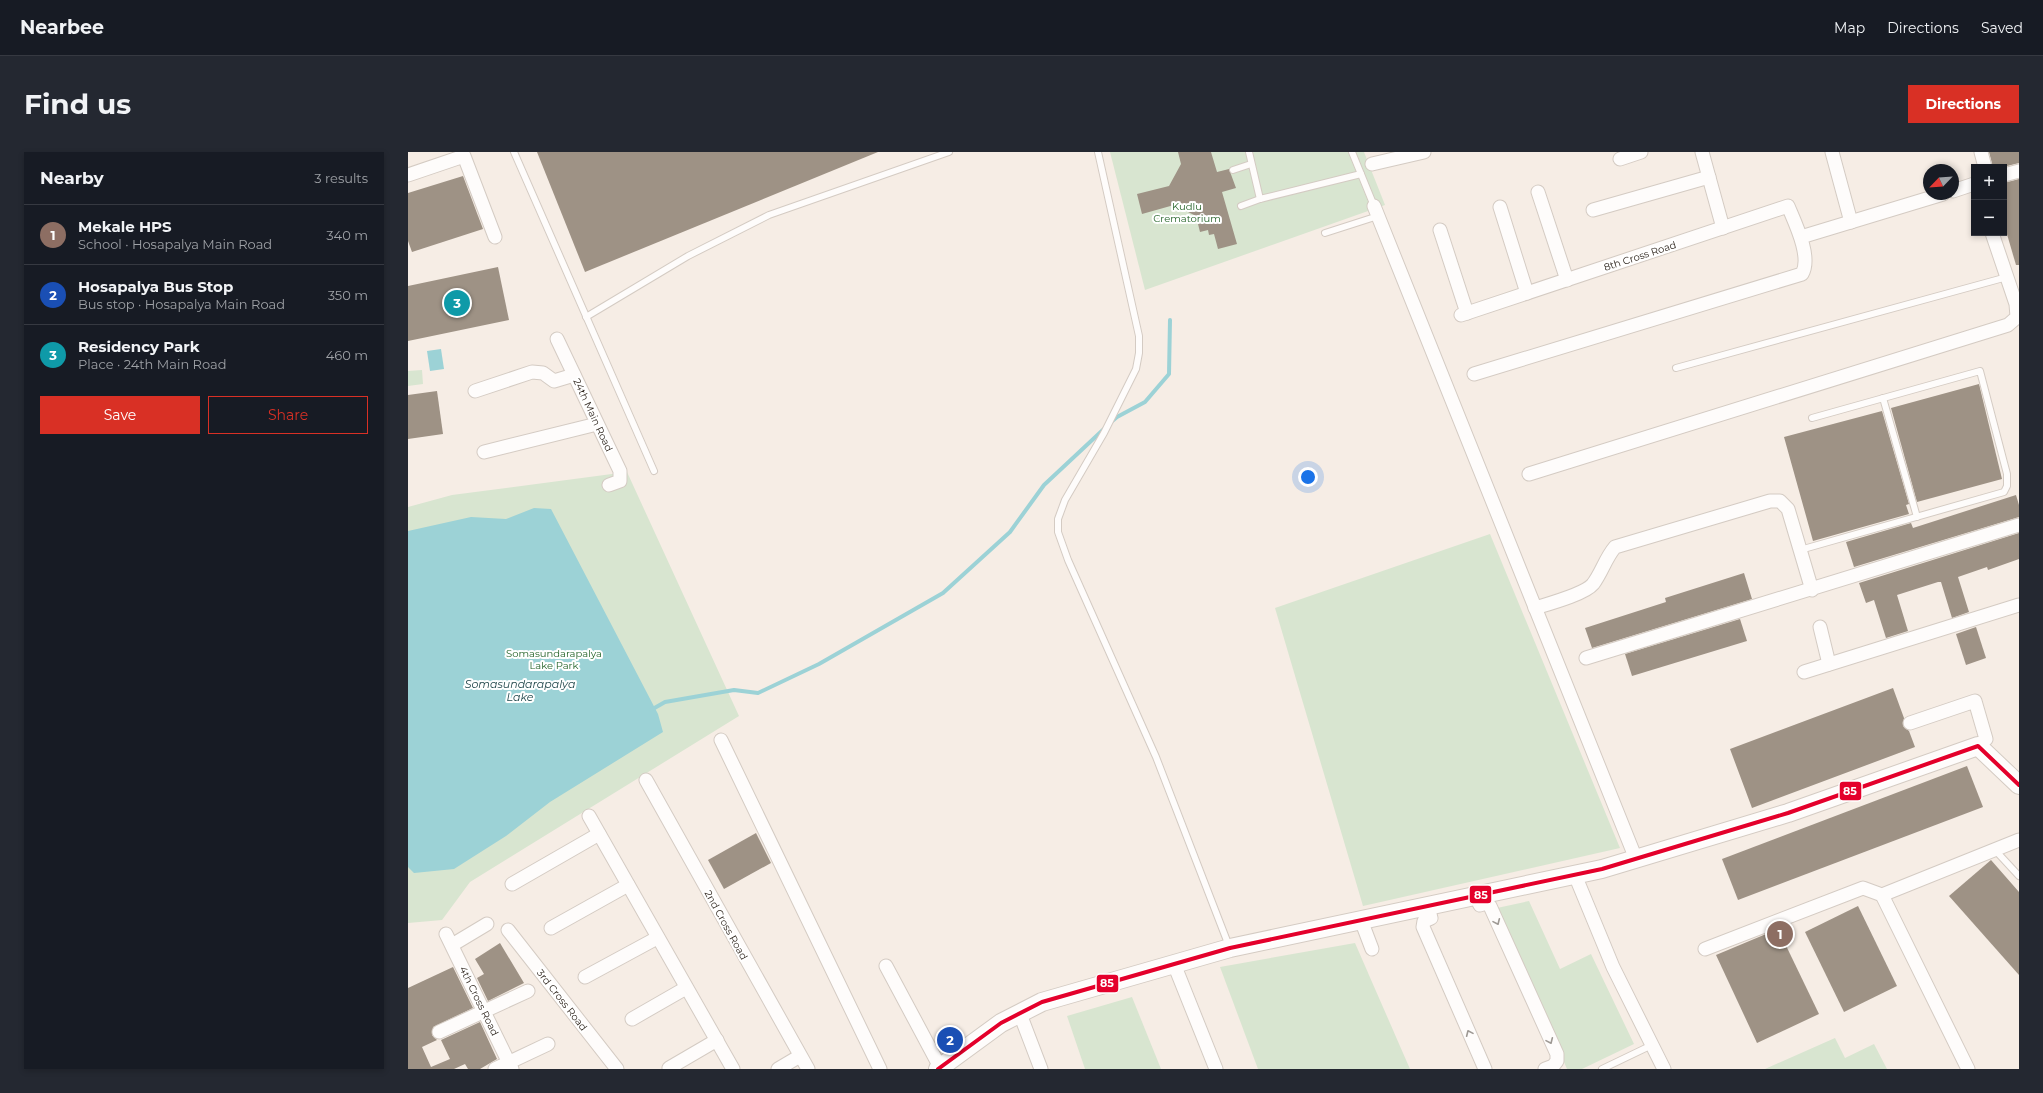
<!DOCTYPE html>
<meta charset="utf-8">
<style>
body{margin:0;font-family:Montserrat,sans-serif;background:#242831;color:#f1f3f6}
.controls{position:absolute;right:12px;top:12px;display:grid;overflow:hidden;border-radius:0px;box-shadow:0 2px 6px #0003}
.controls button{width:36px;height:36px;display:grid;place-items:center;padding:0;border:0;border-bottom:1px solid #363941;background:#171b24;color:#f1f3f6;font:20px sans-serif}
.compass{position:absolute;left:1515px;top:12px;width:36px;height:36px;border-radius:50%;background:#171b24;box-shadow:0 2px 6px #0003;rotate:245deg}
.you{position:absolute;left:900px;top:325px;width:14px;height:14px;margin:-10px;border:3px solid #fff;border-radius:50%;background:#1a73e8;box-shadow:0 0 0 6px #1a73e833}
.badge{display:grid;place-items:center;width:26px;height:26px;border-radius:50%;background:#d93025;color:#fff;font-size:13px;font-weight:700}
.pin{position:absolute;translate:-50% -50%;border:2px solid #fff;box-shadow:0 1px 4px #0006}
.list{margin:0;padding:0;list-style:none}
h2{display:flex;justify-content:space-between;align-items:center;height:52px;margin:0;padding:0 16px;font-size:17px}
h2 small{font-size:13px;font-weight:400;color:#9ea1a6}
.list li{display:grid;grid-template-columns:26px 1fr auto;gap:12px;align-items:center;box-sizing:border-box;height:60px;padding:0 16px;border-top:1px solid #363941}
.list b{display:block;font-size:15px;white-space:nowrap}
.list p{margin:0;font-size:13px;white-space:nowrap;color:#9ea1a6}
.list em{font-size:13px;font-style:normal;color:#9ea1a6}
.actions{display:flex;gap:8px;padding:12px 16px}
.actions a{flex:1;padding:9px 0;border:1px solid #d93025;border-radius:0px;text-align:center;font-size:14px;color:#d93025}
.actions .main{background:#d93025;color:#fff}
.map{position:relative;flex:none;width:1611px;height:917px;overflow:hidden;border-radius:0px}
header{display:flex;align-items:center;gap:24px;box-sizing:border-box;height:56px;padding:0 20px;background:#171b24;border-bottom:1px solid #363941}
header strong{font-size:19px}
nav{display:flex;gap:22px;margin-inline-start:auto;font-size:14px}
.intro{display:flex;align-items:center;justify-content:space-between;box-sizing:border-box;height:96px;padding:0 24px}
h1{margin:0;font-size:28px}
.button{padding:10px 18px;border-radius:0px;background:#d93025;color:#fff;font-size:14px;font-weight:700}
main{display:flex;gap:24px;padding:0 24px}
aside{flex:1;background:#171b24;border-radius:0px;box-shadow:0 2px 6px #0003}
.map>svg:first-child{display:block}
.green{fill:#d8e5d0}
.water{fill:#9cd2d6}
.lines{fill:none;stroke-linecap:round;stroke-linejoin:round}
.stream{stroke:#9cd2d6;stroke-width:4}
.building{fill:#9e9285}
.lane-casing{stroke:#d4cbc3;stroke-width:8}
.street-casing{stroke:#d4cbc3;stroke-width:15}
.secondary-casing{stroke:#d4cbc3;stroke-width:20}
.lane{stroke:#fefcfb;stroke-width:6}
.street{stroke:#fefcfb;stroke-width:13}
.secondary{stroke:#fefcfb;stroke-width:18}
.bus-1-casing{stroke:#fff;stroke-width:7}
.bus-1{stroke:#e4002b;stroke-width:4}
.oneway{stroke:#9e9994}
.labels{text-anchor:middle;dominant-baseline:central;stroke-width:4;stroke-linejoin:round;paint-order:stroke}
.park-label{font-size:10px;fill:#246328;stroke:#fff}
.street-label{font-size:10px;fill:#281f17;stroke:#fff}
.water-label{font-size:11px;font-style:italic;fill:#1f464a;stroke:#fff}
.line-badge{stroke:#fff;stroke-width:1.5}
.badge-label{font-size:11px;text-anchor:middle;font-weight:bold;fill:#fff}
</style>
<header>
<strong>Nearbee</strong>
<nav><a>Map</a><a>Directions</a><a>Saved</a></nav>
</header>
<div class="intro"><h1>Find us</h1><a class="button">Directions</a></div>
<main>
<aside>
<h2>Nearby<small>3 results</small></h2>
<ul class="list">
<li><span class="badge" style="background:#8d6e63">1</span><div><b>Mekale HPS</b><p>School · Hosapalya Main Road</p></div><em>340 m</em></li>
<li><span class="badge" style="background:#1a4fb4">2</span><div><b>Hosapalya Bus Stop</b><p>Bus stop · Hosapalya Main Road</p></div><em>350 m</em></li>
<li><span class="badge" style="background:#0f9aa8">3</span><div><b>Residency Park</b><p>Place · 24th Main Road</p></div><em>460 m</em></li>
</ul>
<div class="actions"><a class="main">Save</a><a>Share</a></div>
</aside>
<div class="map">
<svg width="1611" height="917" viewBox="0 0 1611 917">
<rect width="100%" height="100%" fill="#f6ede5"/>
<g class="green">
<polygon points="702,0 956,0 977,53 737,138"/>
<polygon points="14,218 15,232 0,234 0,219"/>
<polygon points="219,320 331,564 62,730 34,768 0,771 0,355 44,343"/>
<polygon points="1082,382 1212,696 955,754 867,456"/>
<polygon points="1121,749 1152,817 1183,802 1226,892 1174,917 1159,917 1089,756"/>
<polygon points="947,791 1002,917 850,917 812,815"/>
<polygon points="724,845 753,917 677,917 659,864"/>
<polygon points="1427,886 1437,906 1466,892 1479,917 1357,917"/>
</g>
<g class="water">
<polygon points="33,197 36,217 22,219 19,199"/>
<polygon points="126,356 143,357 250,562 255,580 142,650 98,684 46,717 6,721 0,715 0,379 63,365 98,367"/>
</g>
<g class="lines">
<g class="stream">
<polyline points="702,271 709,265 737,250 761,222 762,168"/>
<polyline points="243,558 257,550 326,538 350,541 411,512 535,441 602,380 636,333 697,276"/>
</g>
</g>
<g class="building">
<polygon points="129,0 470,0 177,120"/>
<polygon points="770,0 803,0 809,20 821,17 828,36 814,40 829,92 810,97 806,82 801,83 800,78 792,80 788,64 766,53 734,62 729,42 761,34 773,12"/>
<polygon points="1581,0 1611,0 1611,11 1595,15 1585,15"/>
<polygon points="55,24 75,77 4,100 0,89 0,41"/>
<polygon points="1611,27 1611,113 1608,113 1596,72 1596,31"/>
<polygon points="90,115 101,168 0,189 0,134"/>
<polygon points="1571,232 1594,327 1509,350 1483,256"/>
<polygon points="29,239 35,282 0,287 0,243"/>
<polygon points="1474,259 1501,352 1498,353 1501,362 1405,389 1376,285"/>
<polygon points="1608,343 1611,353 1611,365 1446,415 1438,390 1503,371 1505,376"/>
<polygon points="1611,381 1611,407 1580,418 1579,415 1550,425 1561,460 1544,466 1533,430 1530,430 1489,443 1500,479 1478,486 1466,448 1458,451 1451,431"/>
<polygon points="1336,421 1344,447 1184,496 1177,476 1258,450 1257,446"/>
<polygon points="1332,467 1339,489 1224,524 1217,502"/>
<polygon points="1568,475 1578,506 1558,513 1548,482"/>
<polygon points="1485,536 1496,566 1495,574 1501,579 1507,595 1344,656 1322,597"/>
<polygon points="1559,614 1575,655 1330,748 1314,707"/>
<polygon points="348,681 363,711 316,737 300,708"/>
<polygon points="1583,708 1611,740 1611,823 1541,744"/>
<polygon points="1450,754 1489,834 1436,860 1397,780"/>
<polygon points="1370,777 1411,862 1349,891 1308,803"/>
<polygon points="92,791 116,831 80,849 69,826 76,822 67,807"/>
<polygon points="45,815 65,856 25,875 24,883 29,888 14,895 23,915 42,907 33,888 72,870 89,907 72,917 60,917 57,912 46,917 0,917 0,836"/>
</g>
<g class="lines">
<g class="lane-casing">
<g id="lane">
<polyline points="106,0 246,319"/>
<polyline points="690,0 731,184 731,201 728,217 696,281 657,348 650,367 650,380 660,408 748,605 821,794"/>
<polyline points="841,0 852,47 953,22"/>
<polyline points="944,0 966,54"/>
<polyline points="825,18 843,12"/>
<polyline points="833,54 852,47"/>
<polyline points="917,81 970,64"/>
<polyline points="178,165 280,104 361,63 541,0"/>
<polyline points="1268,216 1599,125"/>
<polyline points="1475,246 1509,365"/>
<polyline points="1392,398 1596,340 1599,334 1599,322 1572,219 1404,266"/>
<polyline points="1587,698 1611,724"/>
<polyline points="1194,917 1244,893"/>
</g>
</g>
<g class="street-casing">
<g id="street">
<polyline points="1294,0 1315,76"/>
<polyline points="1424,0 1443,70"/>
<polyline points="1573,0 1577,15"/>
<polyline points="1212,7 1233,0"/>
<polyline points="964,12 1016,0"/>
<polyline points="0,23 56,4 87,85"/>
<polyline points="1596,23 1611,19"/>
<polyline points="1545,39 1566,32"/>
<polyline points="1130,40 1159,128"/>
<polyline points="966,54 1228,707"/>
<polyline points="1092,55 1119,141"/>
<polyline points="1185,58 1301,25"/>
<polyline points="1032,78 1059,161"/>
<polyline points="1393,85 1535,42"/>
<path d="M1053 163 1380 54C1387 71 1404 105 1394 122L1066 222"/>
<polyline points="149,187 212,319 212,329 201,333"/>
<polyline points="67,239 124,220 135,221 146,229 166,223"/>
<polyline points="76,300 189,272"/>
<polyline points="1121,322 1600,173 1609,165 1608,152 1584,81"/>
<path d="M1127 456C1140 452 1177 442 1185 432 1194 420 1197 407 1207 395L1362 349H1372L1380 357 1404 438"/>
<polyline points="1412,475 1421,512"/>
<polyline points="1178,506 1611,373"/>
<polyline points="1396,520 1611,453"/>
<polyline points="1502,571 1567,549 1578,587 1570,594"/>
<polyline points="313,588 472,917"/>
<polyline points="238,628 400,917"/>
<polyline points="181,664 325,917"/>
<polyline points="1167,723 1205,815 1256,917"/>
<polyline points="104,732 191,682"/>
<polyline points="1067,744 1072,753 1078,751 1082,754 1149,902 1149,909 1145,914 1137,917"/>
<polyline points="1020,754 1023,766 1016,769 1015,775 1077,917"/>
<polyline points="953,768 964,797"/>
<polyline points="143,776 220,733"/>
<polyline points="100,778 209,917"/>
<polyline points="38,782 104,917"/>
<polyline points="44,793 79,772"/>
<polyline points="1297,797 1455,736 1474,743"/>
<polyline points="766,812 808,917"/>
<polyline points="478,814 532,915"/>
<polyline points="177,825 249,786"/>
<polyline points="612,862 633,917"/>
<polyline points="224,867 278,836"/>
<polyline points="31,880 120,839"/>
<polyline points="261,916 309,888"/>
<polyline points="87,917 140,892"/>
<polyline points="370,917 392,904"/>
<polyline points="1560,917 1474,743 1611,688"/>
</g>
</g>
<g class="secondary-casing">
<polyline id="secondary" points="530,917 593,871 634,850 822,796 1194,717 1380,661 1570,594 1611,633"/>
</g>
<use href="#lane" class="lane"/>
<use href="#street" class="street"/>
<use href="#secondary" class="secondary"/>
<g class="bus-1-casing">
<polyline id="bus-1" points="530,917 593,871 634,850 822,796 1194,717 1380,661 1570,594 1611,633"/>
</g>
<use href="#bus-1" class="bus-1"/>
</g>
<defs><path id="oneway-chevron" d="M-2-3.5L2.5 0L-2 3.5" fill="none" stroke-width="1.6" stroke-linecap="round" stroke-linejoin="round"/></defs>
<g class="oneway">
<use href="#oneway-chevron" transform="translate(1089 770) rotate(66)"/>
<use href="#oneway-chevron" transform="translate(1061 881) rotate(-114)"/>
<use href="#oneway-chevron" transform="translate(1142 889) rotate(66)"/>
</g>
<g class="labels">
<g class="park-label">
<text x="779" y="54">Kudlu<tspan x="779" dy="12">Crematorium</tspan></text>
<text x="146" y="501">Somasundarapalya<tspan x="146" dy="12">Lake Park</tspan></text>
</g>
<g class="street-label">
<text transform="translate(1232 104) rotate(-18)">8th Cross Road</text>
<text transform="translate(185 263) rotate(65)">24th Main Road</text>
<text transform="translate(318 773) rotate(61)">2nd Cross Road</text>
<text transform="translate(154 848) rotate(52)">3rd Cross Road</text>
<text transform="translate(71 849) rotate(64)">4th Cross Road</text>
</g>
<g class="water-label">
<text x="112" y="532">Somasundarapalya<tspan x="112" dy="13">Lake</tspan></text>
</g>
</g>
<g class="line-badge">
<rect x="1431" y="629" width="23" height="20" rx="4" fill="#e4002b"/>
<rect x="1061" y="733" width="23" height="19" rx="4" fill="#e4002b"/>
<rect x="688" y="822" width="23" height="19" rx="4" fill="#e4002b"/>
</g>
<g class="badge-label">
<text x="1442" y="643">85</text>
<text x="1073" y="747">85</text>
<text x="699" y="835">85</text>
</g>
</svg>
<div class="controls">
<button>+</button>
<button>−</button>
</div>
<svg class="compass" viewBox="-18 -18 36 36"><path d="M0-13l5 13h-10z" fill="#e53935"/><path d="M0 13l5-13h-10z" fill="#9ea1a6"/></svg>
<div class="you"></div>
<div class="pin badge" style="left:1372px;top:782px;background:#8d6e63">1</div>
<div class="pin badge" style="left:542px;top:888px;background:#1a4fb4">2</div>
<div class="pin badge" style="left:49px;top:151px;background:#0f9aa8">3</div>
</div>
</main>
